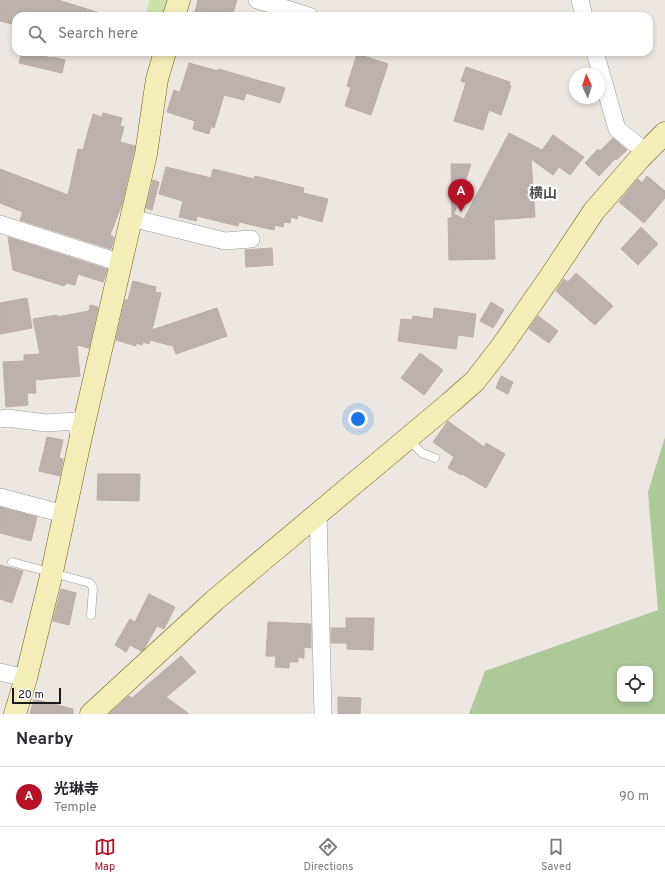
<!DOCTYPE html>
<meta charset="utf-8">
<style>
body{margin:0;font-family:Overpass,"Noto Sans JP",sans-serif;background:#f7f7f7;color:#2b2b33}
.controls{position:absolute;right:12px;bottom:12px;display:grid;overflow:hidden;border-radius:8px;box-shadow:0 2px 6px #0003}
.controls button{width:36px;height:36px;display:grid;place-items:center;padding:0;border:0;border-bottom:1px solid #e1e1e2;background:#fff;color:#2b2b33;font:20px sans-serif}
.compass{position:absolute;left:569px;top:68px;width:36px;height:36px;border-radius:50%;background:#fff;box-shadow:0 2px 6px #0003;rotate:356deg}
.scale{position:absolute;left:12px;bottom:10px;width:49px;box-sizing:border-box;padding-left:4px;border:2px solid #1b1b1b;border-top:0;font-size:11px;line-height:14px;white-space:nowrap;color:#1b1b1b;-webkit-text-stroke:3px #fff;paint-order:stroke}
.you{position:absolute;left:358px;top:419px;width:14px;height:14px;margin:-10px;border:3px solid #fff;border-radius:50%;background:#1a73e8;box-shadow:0 0 0 6px #1a73e833}
.badge{display:grid;place-items:center;width:26px;height:26px;border-radius:50%;background:#b51127;color:#fff;font-size:13px;font-weight:700}
.pin{position:absolute;translate:-50% -33px;filter:drop-shadow(0 1px 2px #0008)}
.pin::after{content:'';position:absolute;top:21px;width:14px;height:12px;background:inherit;clip-path:polygon(0 0,100% 0,50% 100%)}
.list{margin:0;padding:0;list-style:none}
h2{display:flex;justify-content:space-between;align-items:center;height:52px;margin:0;padding:0 16px;font-size:17px}
h2 small{font-size:13px;font-weight:400;color:#7c7c81}
.list li{display:grid;grid-template-columns:26px 1fr auto;gap:12px;align-items:center;box-sizing:border-box;height:60px;padding:0 16px;border-top:1px solid #e1e1e2}
.list b{display:block;font-size:15px;white-space:nowrap}
.list p{margin:0;font-size:13px;white-space:nowrap;color:#7c7c81}
.list em{font-size:13px;font-style:normal;color:#7c7c81}
.icon{flex:none;width:22px;height:22px;fill:none;stroke:currentColor;stroke-width:2;stroke-linecap:round;stroke-linejoin:round}
.map{position:relative;flex:none;width:665px;height:714px;overflow:hidden}
.search{position:absolute;background:#fff;box-shadow:0 2px 6px #0003;left:12px;right:12px;top:12px;height:44px;display:flex;align-items:center;gap:10px;box-sizing:border-box;padding:0 14px;border-radius:12px;color:#7c7c81;font-size:15px}
.sheet{height:112px;background:#fff}
nav{display:flex;justify-content:space-around;align-items:center;box-sizing:border-box;height:56px;border-top:1px solid #e1e1e2;background:#fff;font-size:11px;color:#7c7c81}
nav a{display:grid;justify-items:center;gap:2px}
nav .on{color:#b51127}
.map>svg:first-child{display:block}
.grass{fill:#cde2aa}
.forest{fill:#adc899;fill-rule:evenodd}
.building{fill:#bbb2ae;stroke:#bcaca5}
.lines{fill:none;stroke-linecap:round;stroke-linejoin:round}
.lane-casing{stroke:#9c9c9c;stroke-width:9}
.street-casing{stroke:#9c9c9c;stroke-width:18}
.secondary-casing{stroke:#66640d;stroke-width:23}
.lane{stroke:#fff;stroke-width:8}
.street{stroke:#fff;stroke-width:17}
.secondary{stroke:#f3eeb8;stroke-width:22}
.labels{text-anchor:middle;dominant-baseline:central;stroke-width:4;stroke-linejoin:round;paint-order:stroke}
.quarter-label{font-size:14px;font-weight:bold;fill:#4e4e4e;stroke:#fff}
</style>
<div class="map">
<svg width="665" height="714" viewBox="0 0 665 714">
<rect width="100%" height="100%" fill="#ece7e1"/>
<polygon class="grass" points="149,0 170,0 166,16 146,16"/>
<path class="forest" d="M665 437V714H469L485 671 658 610 648 492ZM620 669H650V699H620Z"/>
<g class="building">
<polygon points="0,0 58,0 100,13 100,16 16,16 16,25 0,21"/>
<polygon points="198,0 237,0 232,16 194,16"/>
<polygon points="22,52 26,52 51,58 52,57 65,60 62,73 19,63"/>
<polygon points="357,54 388,64 371,115 345,106 351,87 347,86"/>
<polygon points="189,63 218,71 218,69 285,88 280,103 246,93 244,100 224,95 214,128 211,126 209,134 193,129 195,121 167,112 174,90 180,92"/>
<polygon points="466,67 510,82 509,85 511,86 501,115 489,110 483,130 454,121 466,83 461,81"/>
<polygon points="103,113 122,118 120,126 124,127 120,142 135,146 122,204 110,235 114,237 111,249 20,220 23,212 0,203 0,169 68,195 78,149 83,150 93,114 102,117"/>
<polygon points="509,133 542,150 553,135 584,157 570,175 559,167 553,175 531,159 535,217 494,220 495,259 449,260 448,218 452,218 451,164 471,164 454,214 464,219"/>
<polygon points="613,138 627,150 616,160 615,159 599,176 585,163 598,149 600,151"/>
<polygon points="166,167 211,178 213,169 254,179 255,176 304,188 303,193 328,199 322,222 298,215 297,219 291,217 290,223 284,222 283,227 275,225 274,230 239,222 238,226 197,216 196,221 179,217 183,201 159,194"/>
<polygon points="647,176 665,191 665,198 644,223 619,202 638,179 642,183"/>
<polygon points="153,180 159,182 152,210 146,208"/>
<polygon points="641,227 658,244 638,265 621,249"/>
<polygon points="8,237 107,269 103,282 78,274 75,285 66,283 64,286 13,270"/>
<polygon points="272,248 273,265 246,267 245,250"/>
<polygon points="576,273 613,306 595,325 556,291 564,279 568,282"/>
<polygon points="133,281 156,287 155,292 161,293 152,330 217,308 227,336 176,354 173,346 150,340 149,344 143,342 142,345 136,343 136,346 116,340 125,300 128,300"/>
<polygon points="27,298 32,328 0,334 0,303"/>
<polygon points="491,302 504,310 493,328 480,321"/>
<polygon points="90,305 98,307 89,348 77,345 80,376 35,380 36,393 27,393 28,405 6,407 3,362 24,361 24,355 40,354 33,319 57,315 57,317 89,311"/>
<polygon points="434,308 476,314 473,337 458,335 456,349 398,341 401,319 412,320 413,316 433,319"/>
<polygon points="538,316 558,331 549,343 529,329"/>
<polygon points="420,353 443,370 424,395 401,378"/>
<polygon points="501,376 513,382 508,394 496,388"/>
<polygon points="448,421 484,447 486,443 505,454 486,488 462,474 461,475 448,468 454,457 433,442"/>
<polygon points="47,437 63,440 59,458 63,459 60,476 39,471"/>
<polygon points="98,474 140,474 139,501 97,500"/>
<polygon points="0,507 37,517 31,541 0,533"/>
<polygon points="0,565 23,571 12,603 0,599"/>
<polygon points="61,589 76,593 69,625 53,621"/>
<polygon points="149,594 175,607 164,629 157,626 144,649 141,651 130,645 126,652 115,645 130,619 135,622"/>
<polygon points="346,618 374,618 373,650 347,649 347,643 331,643 331,628 346,628"/>
<polygon points="268,622 311,624 311,648 304,647 304,658 298,657 298,662 289,662 289,668 275,667 276,656 266,656"/>
<polygon points="181,656 196,672 166,697 189,714 109,714 129,696 132,698"/>
<polygon points="338,697 361,698 360,714 338,714"/>
<polygon points="34,699 73,709 73,714 30,714"/>
</g>
<g class="lines">
<g class="lane-casing">
<g id="lane">
<polyline points="408,439 422,453 435,458"/>
<polyline points="12,562 90,583 93,588 91,615"/>
</g>
</g>
<g class="street-casing">
<g id="street">
<polyline points="257,0 309,16"/>
<polyline points="580,0 584,16"/>
<polyline points="595,52 617,129 646,152"/>
<polyline points="131,218 225,241 251,239"/>
<polyline points="0,224 121,263"/>
<polyline points="0,419 7,418 46,423 77,421 79,439"/>
<polyline points="0,497 64,514"/>
<polyline points="318,513 323,714"/>
<polyline points="0,672 26,678"/>
</g>
</g>
<g class="secondary-casing">
<g id="secondary">
<polyline points="174,16 179,0"/>
<polyline points="15,714 26,678 52,572 80,441 146,154 157,79 165,52"/>
<polyline points="91,714 215,600 450,403 475,381 502,346 550,277 594,211 640,158 665,133"/>
</g>
</g>
<use href="#lane" class="lane"/>
<use href="#street" class="street"/>
<use href="#secondary" class="secondary"/>
</g>
<g class="labels">
<g class="quarter-label">
<text x="543" y="194">横山</text>
</g>
</g>
</svg>
<div class="controls">
<button><svg class="icon" aria-label="locate" viewBox="0 0 24 24"><circle cx="12" cy="12" r="6"/><path d="M12 2v4M12 18v4M2 12h4M18 12h4"/></svg></button>
</div>
<svg class="compass" viewBox="-18 -18 36 36"><path d="M0-13l5 13h-10z" fill="#e53935"/><path d="M0 13l5-13h-10z" fill="#7c7c81"/></svg>
<div class="scale">20 m</div>
<div class="you"></div>
<div class="pin badge" style="left:461px;top:212px">A</div>
<div class="search"><svg class="icon" aria-label="search" viewBox="0 0 24 24"><circle cx="10" cy="10" r="6"/><path d="M15 15l6 6"/></svg>Search here</div>
</div>
<section class="sheet">
<h2>Nearby<small></small></h2>
<ul class="list">
<li><span class="badge">A</span><div><b>光琳寺</b><p>Temple</p></div><em>90 m</em></li>
</ul>
</section>
<nav>
<a class="on"><svg class="icon" aria-label="map" viewBox="0 0 24 24"><path d="M3 6l6-2 6 2 6-2v14l-6 2-6-2-6 2zM9 4v14M15 6v14"/></svg>Map</a>
<a><svg class="icon" aria-label="directions" viewBox="0 0 24 24"><path d="M12 3l9 9-9 9-9-9zM9 14v-3h6M13 9l2 2-2 2"/></svg>Directions</a>
<a><svg class="icon" aria-label="saved" viewBox="0 0 24 24"><path d="M7 4h10v16l-5-4-5 4z"/></svg>Saved</a>
</nav>
